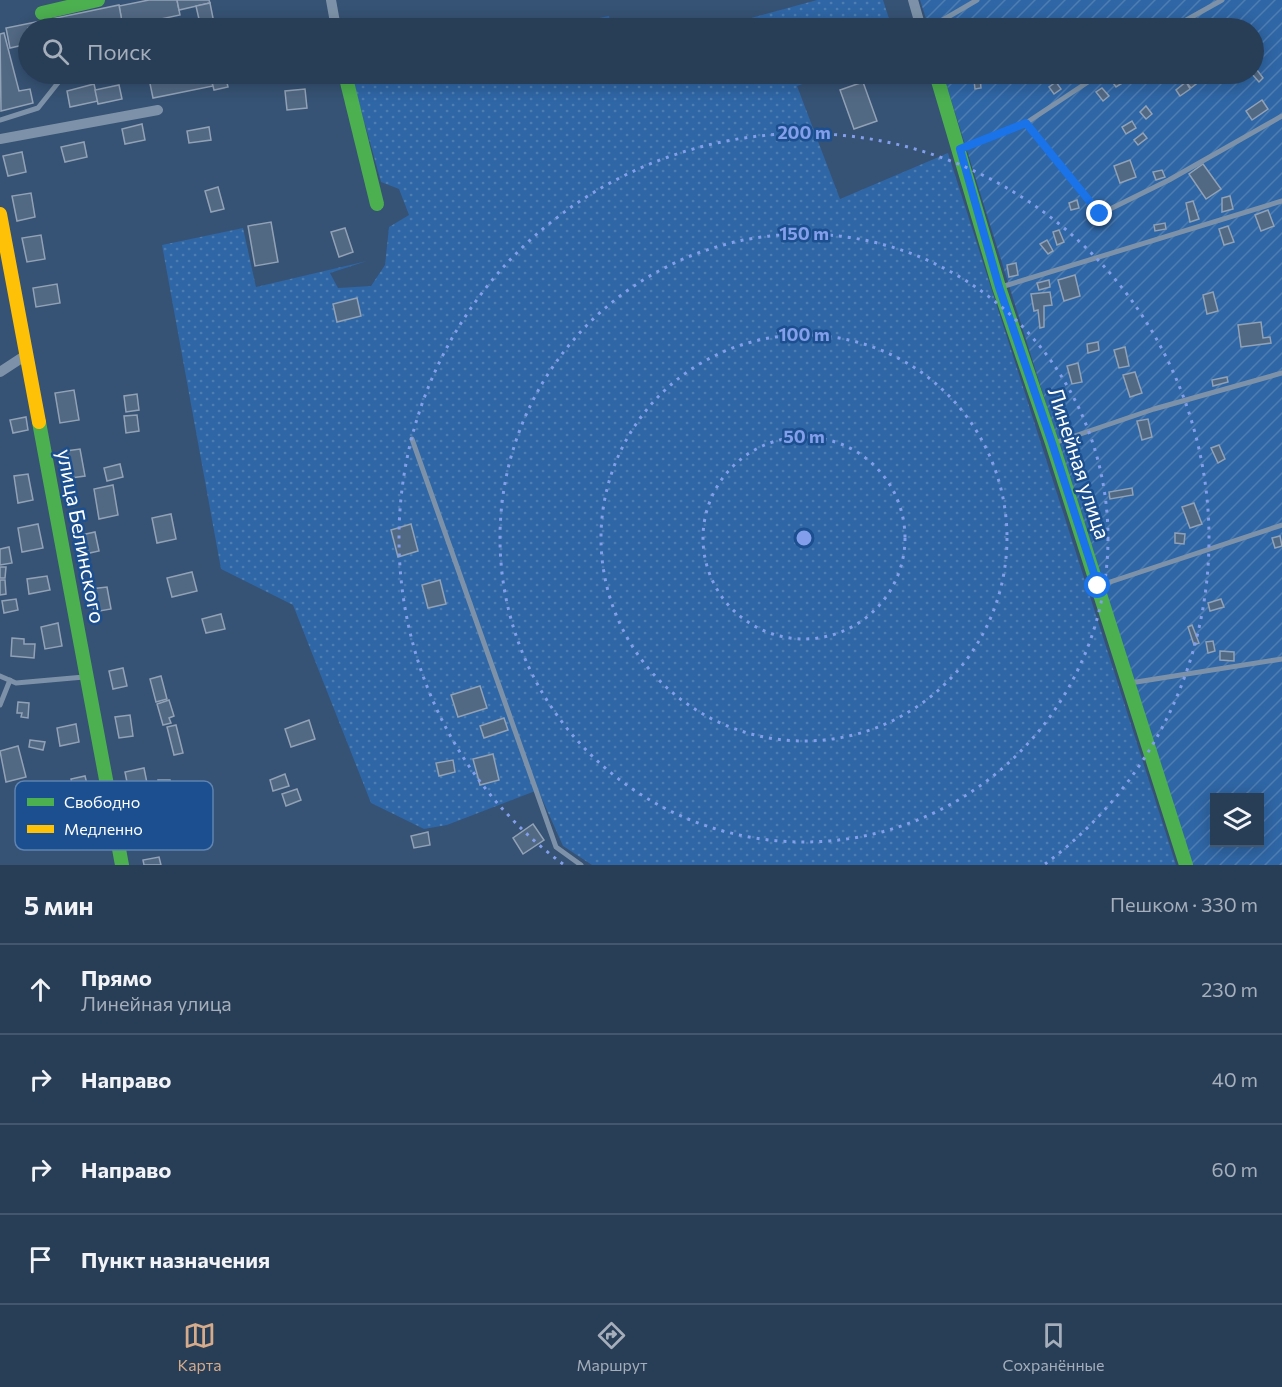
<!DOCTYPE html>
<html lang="ru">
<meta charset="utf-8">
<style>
body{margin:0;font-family:Commissioner,sans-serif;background:#344961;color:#f1f3f6}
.controls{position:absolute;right:18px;bottom:18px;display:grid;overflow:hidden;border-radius:0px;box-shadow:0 3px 15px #0003}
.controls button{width:54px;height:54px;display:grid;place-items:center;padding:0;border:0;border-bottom:2px solid #44576d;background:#283e57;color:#f1f3f6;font:30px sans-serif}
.stop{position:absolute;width:18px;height:18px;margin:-14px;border:4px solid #1a73e8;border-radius:50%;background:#fff}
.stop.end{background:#1a73e8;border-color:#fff;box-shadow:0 2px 6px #0008}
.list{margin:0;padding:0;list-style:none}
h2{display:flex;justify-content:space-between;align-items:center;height:78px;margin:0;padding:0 24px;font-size:26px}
h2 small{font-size:20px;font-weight:400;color:#a5aeba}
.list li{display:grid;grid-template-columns:39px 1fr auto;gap:18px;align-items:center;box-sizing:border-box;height:90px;padding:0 24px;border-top:2px solid #44576d}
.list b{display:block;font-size:22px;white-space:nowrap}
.list p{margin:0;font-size:20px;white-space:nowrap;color:#a5aeba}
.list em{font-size:20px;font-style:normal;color:#a5aeba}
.icon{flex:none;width:33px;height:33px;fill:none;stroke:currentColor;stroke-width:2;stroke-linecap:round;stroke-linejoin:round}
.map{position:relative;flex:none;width:1282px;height:865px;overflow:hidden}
.search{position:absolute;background:#283e57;box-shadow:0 3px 15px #0003;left:18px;right:18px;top:18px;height:66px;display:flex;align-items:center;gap:15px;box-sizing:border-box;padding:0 21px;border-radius:33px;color:#a5aeba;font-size:22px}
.sheet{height:438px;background:#283e57}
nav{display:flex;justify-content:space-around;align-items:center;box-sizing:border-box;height:84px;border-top:2px solid #44576d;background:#283e57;font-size:16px;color:#a5aeba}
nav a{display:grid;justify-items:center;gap:3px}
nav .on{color:#d6ab8b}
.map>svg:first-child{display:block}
.grass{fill:url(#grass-dots)}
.garden{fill:url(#garden-furrows);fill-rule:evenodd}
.building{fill:#526984;stroke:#92a2b6;stroke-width:1.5}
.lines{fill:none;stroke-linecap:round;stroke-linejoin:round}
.lane{stroke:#7d92a8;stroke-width:5}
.street{stroke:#7d92a8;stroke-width:10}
.fast{stroke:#4caf50;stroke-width:14}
.slow{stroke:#ffc107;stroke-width:14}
.route{stroke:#1a73e8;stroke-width:8}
.ring{fill:none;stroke:#839eea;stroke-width:3;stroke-dasharray:3 6}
.labels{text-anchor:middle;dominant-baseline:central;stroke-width:5;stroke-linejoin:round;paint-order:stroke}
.street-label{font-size:21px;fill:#fff;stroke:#1b4f8f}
.key{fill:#1b4f8f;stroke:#5f84b1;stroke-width:1.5}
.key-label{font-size:16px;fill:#fff}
.centre{fill:#839eea;stroke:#1b4f8f;stroke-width:3}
.ring-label{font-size:18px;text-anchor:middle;font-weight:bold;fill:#839eea;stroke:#1b4f8f;stroke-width:5;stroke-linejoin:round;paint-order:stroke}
</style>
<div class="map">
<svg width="1282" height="865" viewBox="0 0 1282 865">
<defs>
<pattern id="grass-dots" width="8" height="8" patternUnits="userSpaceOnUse" patternTransform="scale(1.5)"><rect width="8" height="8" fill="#2f66a5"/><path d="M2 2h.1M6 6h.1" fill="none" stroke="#4e7db2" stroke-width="1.8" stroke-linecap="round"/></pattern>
<pattern id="garden-furrows" width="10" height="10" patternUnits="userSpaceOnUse" patternTransform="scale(1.5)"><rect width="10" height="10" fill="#2f66a5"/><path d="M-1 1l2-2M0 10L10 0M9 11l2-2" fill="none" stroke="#4e7db2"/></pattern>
</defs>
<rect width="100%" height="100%" fill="#365274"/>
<g class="grass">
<polygon points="817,0 883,0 892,28 714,28"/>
<polygon points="609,16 611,28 551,28"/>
<polygon points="351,74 830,74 797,86 840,199 948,153 1176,865 592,865 563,846 538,790 447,825 424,829 371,803 293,605 221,569 162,245 243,228 256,287 367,261 330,273 338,288 371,286 385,265 389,227 409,215 399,189 381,182"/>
</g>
<path class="garden" d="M920 0H1282V865H1190L943 74H1254V28H929ZM1214 798H1260V842H1214Z"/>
<g class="building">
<polygon points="149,0 177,0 180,15 123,27 119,6"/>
<polygon points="177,0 209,0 210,3 179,10"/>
<polygon points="210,3 215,28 201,28 196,6"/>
<polygon points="119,5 123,27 47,28 46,20"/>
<polygon points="46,20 47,28 28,28 28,44 10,48 6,28"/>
<polygon points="799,20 802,28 774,28"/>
<polygon points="4,33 19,91 30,89 33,103 1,111 0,34"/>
<polygon points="1254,66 1263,78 1259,82 1252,74"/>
<polygon points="148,74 210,74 213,86 153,98"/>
<polygon points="210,74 225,74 228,87 214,90"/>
<polygon points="1115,74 1119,74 1124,82 1116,87 1109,77"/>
<polygon points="1191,77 1196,84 1191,88 1186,82"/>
<polygon points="980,79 981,88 975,89 974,80"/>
<polygon points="863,82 877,121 854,129 840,90"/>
<polygon points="1056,82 1061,89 1054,94 1049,87"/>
<polygon points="1186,82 1190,89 1180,96 1176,90"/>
<polygon points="94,84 98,101 70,107 67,91"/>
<polygon points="119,85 122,99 98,104 95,90"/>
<polygon points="1102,88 1109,96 1103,101 1096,92"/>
<polygon points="305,89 307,108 287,110 285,91"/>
<polygon points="1262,100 1268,109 1252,120 1246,111"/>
<polygon points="1146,106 1152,114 1146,119 1140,112"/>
<polygon points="1132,121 1136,128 1126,134 1122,127"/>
<polygon points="142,124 145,140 125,144 122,129"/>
<polygon points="209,127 211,140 189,143 187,131"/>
<polygon points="1143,133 1147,138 1138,145 1134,140"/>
<polygon points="84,142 87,157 65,162 61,147"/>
<polygon points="22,152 26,172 8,176 3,156"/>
<polygon points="1130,160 1136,177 1120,183 1114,166"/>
<polygon points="1203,164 1221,189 1206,199 1189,174"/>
<polygon points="1162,170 1165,177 1156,180 1153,172"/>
<polygon points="218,187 224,209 211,212 205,191"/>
<polygon points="31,193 35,217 17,221 12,196"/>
<polygon points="1230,196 1233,209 1222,212 1222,198"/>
<polygon points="1077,200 1079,208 1071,210 1069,203"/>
<polygon points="1193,201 1199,219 1190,222 1186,203"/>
<polygon points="1268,210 1274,226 1261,231 1255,215"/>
<polygon points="271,222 278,262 255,266 248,226"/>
<polygon points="1165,223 1166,229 1155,231 1154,225"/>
<polygon points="1228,226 1234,242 1224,245 1219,229"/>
<polygon points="345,228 353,252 339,257 331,232"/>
<polygon points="1059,230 1064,242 1057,245 1053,232"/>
<polygon points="41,235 45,259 27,262 22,238"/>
<polygon points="1047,240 1053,251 1048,254 1040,244"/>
<polygon points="1016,263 1018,275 1009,277 1007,265"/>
<polygon points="1075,275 1080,296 1064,301 1058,280"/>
<polygon points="1049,280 1050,287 1039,290 1037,283"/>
<polygon points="57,284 60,303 36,307 33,288"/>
<polygon points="1050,292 1052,305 1044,306 1044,327 1040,328 1038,310 1034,311 1031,294"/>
<polygon points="1213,292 1218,311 1207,314 1203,295"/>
<polygon points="357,298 361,316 337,322 333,304"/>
<polygon points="1261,322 1263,338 1270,337 1271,343 1241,347 1238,325"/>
<polygon points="1098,342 1099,350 1088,353 1087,344"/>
<polygon points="1125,347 1129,366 1119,368 1114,350"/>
<polygon points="1078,363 1082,382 1072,384 1067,366"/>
<polygon points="1135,372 1142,393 1130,397 1123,375"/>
<polygon points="1227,377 1228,382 1213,386 1212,380"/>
<polygon points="74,390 79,420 60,423 55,393"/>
<polygon points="137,394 139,410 126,412 124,396"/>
<polygon points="137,415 139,431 126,433 124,416"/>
<polygon points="26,417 28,430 13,433 10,420"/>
<polygon points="1148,419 1152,437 1142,440 1137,421"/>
<polygon points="1219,445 1225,459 1218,463 1211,448"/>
<polygon points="80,449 85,476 71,478 66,451"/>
<polygon points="120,464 123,477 107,481 104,468"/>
<polygon points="28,474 33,500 18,503 14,476"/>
<polygon points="113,485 118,515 99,519 94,489"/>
<polygon points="1132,488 1133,495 1110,499 1109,492"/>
<polygon points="1194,503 1202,524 1190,528 1182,507"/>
<polygon points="171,514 176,539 157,543 152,518"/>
<polygon points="38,524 43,548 22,552 18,528"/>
<polygon points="411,524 418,551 398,557 391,530"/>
<polygon points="95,532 99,551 85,554 81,535"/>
<polygon points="1175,533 1185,534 1184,544 1175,543"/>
<polygon points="1280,536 1282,546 1275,548 1272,538"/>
<polygon points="9,547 12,563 0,565 0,549"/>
<polygon points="0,567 6,567 5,578 0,578"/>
<polygon points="192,572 197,591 172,597 167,578"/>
<polygon points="47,576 50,590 29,594 27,579"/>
<polygon points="0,580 5,580 6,594 0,595"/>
<polygon points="440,580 446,604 428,608 422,585"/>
<polygon points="107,587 111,609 94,612 90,589"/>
<polygon points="16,599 18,610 4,613 2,601"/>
<polygon points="1221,599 1224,607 1210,611 1208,603"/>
<polygon points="221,614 225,629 206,633 202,619"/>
<polygon points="58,623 62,646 45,649 41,627"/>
<polygon points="1192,625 1199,643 1194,645 1188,627"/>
<polygon points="12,638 24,639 24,644 35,644 34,658 11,656"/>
<polygon points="1213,641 1215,651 1208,653 1206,642"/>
<polygon points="1220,651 1234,652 1234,661 1220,660"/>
<polygon points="123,668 127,686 113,689 109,671"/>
<polygon points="161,676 167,699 156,702 150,679"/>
<polygon points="480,686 487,708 458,717 451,695"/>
<polygon points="169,700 174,716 169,718 171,723 163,725 157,704"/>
<polygon points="18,702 29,703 28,718 21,717 22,713 17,713"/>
<polygon points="130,715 133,736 119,738 115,717"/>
<polygon points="504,718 508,730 484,738 480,726"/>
<polygon points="309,720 315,739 291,747 285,729"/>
<polygon points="76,724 79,742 60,746 57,728"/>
<polygon points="176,725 183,753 174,755 167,727"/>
<polygon points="30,740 45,742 43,750 29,747"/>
<polygon points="18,746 26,777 6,782 0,751"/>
<polygon points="493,754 499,780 480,785 473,759"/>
<polygon points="453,760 455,772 439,776 436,763"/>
<polygon points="144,768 148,788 129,792 125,772"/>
<polygon points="285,774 289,786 273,791 270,780"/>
<polygon points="85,776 90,796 76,800 71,779"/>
<polygon points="158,780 170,780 170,791 159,792"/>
<polygon points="297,789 301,800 286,806 282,794"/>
<polygon points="533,824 544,840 523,854 513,838"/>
<polygon points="428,832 430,845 414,848 411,836"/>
<polygon points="159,857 161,865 144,865 143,860"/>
</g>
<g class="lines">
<g class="lane">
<polyline points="929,28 977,0"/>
<polyline points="1172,28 1222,0"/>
<polyline points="883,77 897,74"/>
<polyline points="0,120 38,108 65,74"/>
<polyline points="1026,123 1100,214 1169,180 1282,116"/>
<polyline points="961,149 1026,123 1100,74"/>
<polyline points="1001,287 1282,201"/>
<polyline points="412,439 556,847 581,865"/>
<polyline points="1054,443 1154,409 1282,373"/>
<polyline points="1098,586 1282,525"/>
<polyline points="0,676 16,683 84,677"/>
<polyline points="1130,683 1282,659"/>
<polyline points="0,705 10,680"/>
</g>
<g class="street">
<polyline points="331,0 336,28"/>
<polyline points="913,0 921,28"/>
<polyline points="0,139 158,110"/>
<polyline points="0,372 26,355"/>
</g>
<g class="fast">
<polyline points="42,13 98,0"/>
<polyline points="345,74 377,204"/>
<polyline points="936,74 999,287 1052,443 1186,865"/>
<polyline points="39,422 122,865"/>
</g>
<polyline class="slow" points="0,214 39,422"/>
</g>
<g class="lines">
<polyline class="route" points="1098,586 1052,443 999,287 960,149 1026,123 1100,214"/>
</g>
<g class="ring">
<circle cx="804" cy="538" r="101"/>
<circle cx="804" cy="538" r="203"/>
<circle cx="804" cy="538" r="304"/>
<path d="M563 864A405 405 0 1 1 1045 864"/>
</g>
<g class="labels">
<g class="street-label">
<text transform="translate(1080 463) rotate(72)">Линейная улица</text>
<text transform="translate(82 536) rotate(79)">улица Белинского</text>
</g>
</g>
<rect x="15" y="781" width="198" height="69" rx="9" class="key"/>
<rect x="27" y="798" width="27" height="8" fill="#4caf50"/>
<rect x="27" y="825" width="27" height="8" fill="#ffc107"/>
<g class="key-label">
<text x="64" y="808">Свободно</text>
<text x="64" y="835">Медленно</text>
</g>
<circle cx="804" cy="538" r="9" class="centre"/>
<g class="ring-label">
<text x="804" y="139">200 m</text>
<text x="804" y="240">150 m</text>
<text x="804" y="341">100 m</text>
<text x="804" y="443">50 m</text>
</g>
</svg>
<div class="controls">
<button><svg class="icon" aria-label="layers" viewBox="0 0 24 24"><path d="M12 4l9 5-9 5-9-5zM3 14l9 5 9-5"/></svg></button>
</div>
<div class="stop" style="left:1098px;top:586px"></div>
<div class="stop end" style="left:1100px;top:214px"></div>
<div class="search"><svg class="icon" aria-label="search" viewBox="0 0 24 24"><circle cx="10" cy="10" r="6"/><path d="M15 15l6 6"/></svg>Поиск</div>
</div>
<section class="sheet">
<h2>5 мин<small>Пешком · 330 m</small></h2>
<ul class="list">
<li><svg class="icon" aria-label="ahead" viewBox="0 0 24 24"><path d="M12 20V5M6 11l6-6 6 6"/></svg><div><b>Прямо</b><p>Линейная улица</p></div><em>230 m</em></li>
<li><svg class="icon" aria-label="right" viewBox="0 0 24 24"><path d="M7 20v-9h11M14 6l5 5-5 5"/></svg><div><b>Направо</b></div><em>40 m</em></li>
<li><svg class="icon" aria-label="right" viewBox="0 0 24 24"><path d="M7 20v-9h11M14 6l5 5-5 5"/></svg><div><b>Направо</b></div><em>60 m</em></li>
<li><svg class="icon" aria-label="arrive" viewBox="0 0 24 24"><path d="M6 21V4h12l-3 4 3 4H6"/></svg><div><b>Пункт назначения</b></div></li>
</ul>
</section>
<nav>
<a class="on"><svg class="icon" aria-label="map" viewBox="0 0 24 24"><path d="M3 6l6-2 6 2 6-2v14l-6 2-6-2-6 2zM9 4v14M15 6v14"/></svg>Карта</a>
<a><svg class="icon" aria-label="directions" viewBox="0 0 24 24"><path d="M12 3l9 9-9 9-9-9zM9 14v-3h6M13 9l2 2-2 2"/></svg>Маршрут</a>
<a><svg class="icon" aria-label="saved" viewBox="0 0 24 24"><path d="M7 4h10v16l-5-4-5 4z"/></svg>Сохранённые</a>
</nav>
